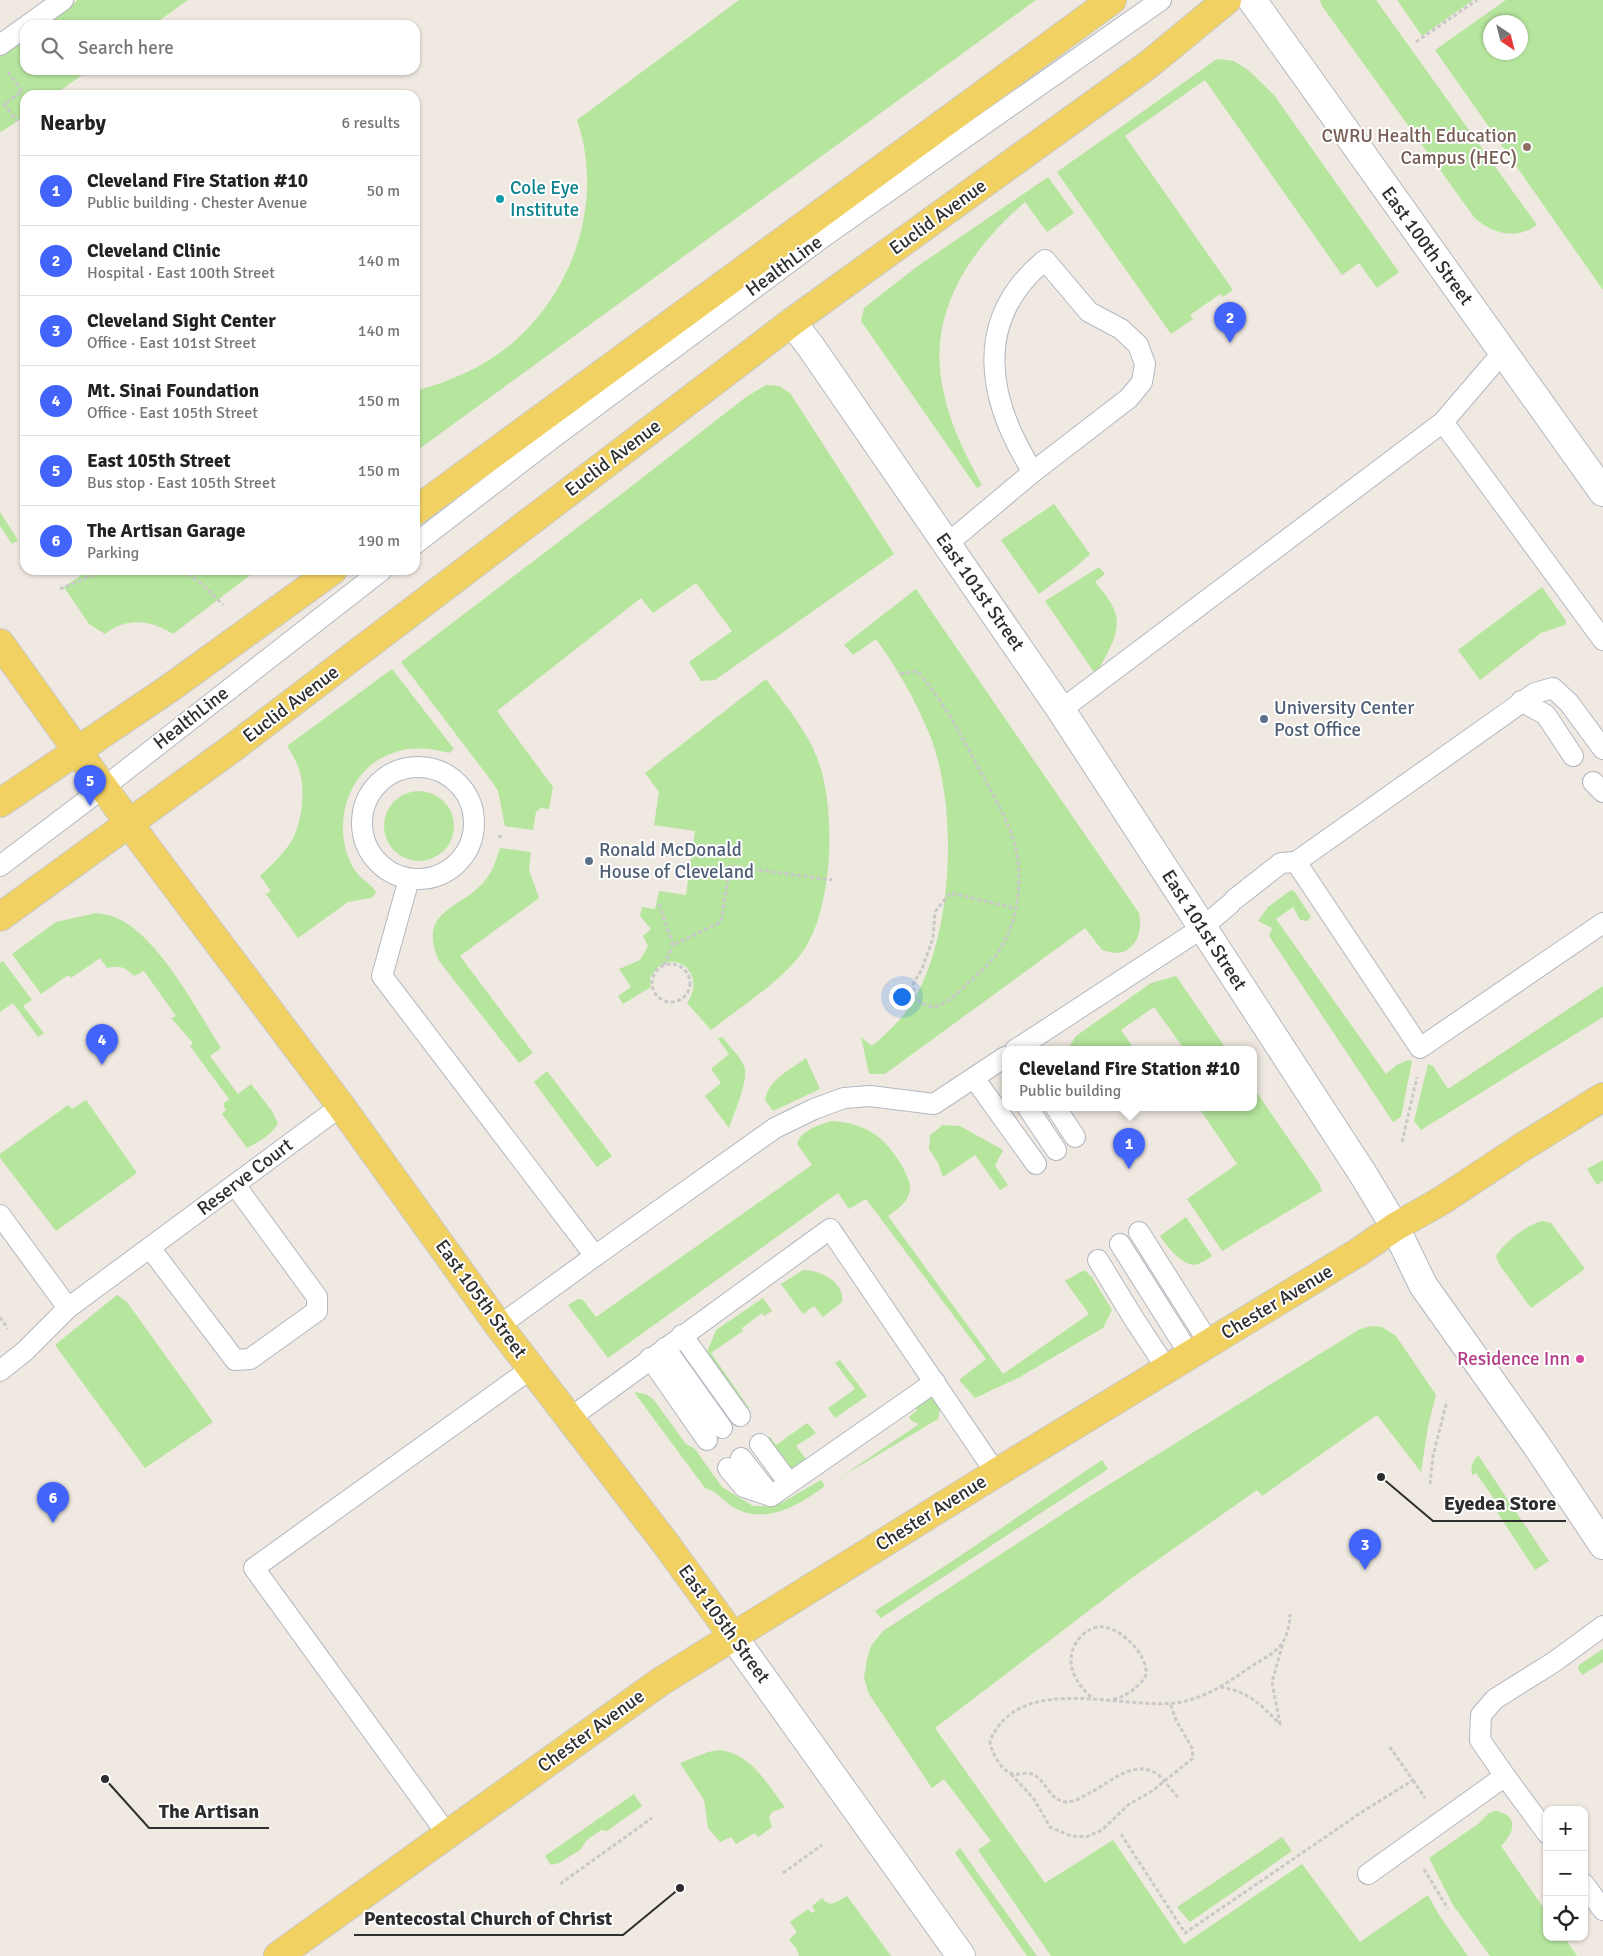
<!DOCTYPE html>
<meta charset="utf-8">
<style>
body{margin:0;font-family:Signika,sans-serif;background:#f6f6f6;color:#222}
.controls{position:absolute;right:15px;bottom:15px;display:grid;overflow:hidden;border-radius:10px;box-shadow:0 1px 4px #0004}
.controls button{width:45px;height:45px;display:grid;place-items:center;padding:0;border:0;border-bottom:1px solid #e0e0e0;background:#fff;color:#222;font:25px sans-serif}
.compass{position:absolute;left:1483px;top:15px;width:45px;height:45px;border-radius:50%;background:#fff;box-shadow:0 1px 4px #0004;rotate:145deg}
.you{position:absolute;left:901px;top:996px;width:18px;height:18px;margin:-12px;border:4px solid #fff;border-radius:50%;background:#1a73e8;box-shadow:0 0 0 8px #1a73e833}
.badge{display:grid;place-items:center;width:32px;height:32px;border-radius:50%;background:#4264fb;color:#fff;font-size:16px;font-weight:700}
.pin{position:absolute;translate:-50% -41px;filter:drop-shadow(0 1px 2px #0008)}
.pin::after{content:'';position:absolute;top:26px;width:18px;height:15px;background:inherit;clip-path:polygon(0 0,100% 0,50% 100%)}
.popup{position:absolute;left:1002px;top:1046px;width:255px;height:65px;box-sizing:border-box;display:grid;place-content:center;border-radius:10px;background:#fff;filter:drop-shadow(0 1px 4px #0005);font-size:16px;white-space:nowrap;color:#767676}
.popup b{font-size:19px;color:#222}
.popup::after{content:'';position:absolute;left:50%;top:100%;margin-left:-10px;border:10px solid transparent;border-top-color:#fff}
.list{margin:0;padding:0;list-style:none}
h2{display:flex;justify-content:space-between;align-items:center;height:65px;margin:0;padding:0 20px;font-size:21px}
h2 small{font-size:16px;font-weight:400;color:#767676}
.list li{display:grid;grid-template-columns:32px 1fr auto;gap:15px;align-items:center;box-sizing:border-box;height:70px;padding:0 20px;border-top:1px solid #e0e0e0}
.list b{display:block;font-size:19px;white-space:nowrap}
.list p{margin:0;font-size:16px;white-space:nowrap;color:#767676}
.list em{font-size:16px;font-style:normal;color:#767676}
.icon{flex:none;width:28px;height:28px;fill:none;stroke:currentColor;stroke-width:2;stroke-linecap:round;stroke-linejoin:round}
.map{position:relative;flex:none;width:1603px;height:1956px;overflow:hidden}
.search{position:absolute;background:#fff;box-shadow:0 1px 4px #0004;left:20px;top:20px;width:400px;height:55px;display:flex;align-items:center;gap:12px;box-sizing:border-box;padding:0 18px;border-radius:15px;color:#767676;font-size:19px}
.panel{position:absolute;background:#fff;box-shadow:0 1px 4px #0004;left:20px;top:90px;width:400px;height:485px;border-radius:15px}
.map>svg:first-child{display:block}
.green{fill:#b6e59e;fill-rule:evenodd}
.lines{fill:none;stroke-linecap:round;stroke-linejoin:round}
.lane-casing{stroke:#b4b7c1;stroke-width:22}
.street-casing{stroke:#b4b7c1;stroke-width:30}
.secondary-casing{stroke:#b4b7c1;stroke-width:30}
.primary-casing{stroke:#c9c9c9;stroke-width:30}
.path{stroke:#c9c9c9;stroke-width:3;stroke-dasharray:4 2.5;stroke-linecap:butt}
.lane{stroke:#fff;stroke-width:20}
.street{stroke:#fff;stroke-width:28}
.secondary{stroke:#fff;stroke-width:28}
.primary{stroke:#f2d163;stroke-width:28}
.education-dot{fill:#8d6e63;stroke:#fff;stroke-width:2}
.culture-dot{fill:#0f9aa8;stroke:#fff;stroke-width:2}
.service-dot{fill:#5c6f8a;stroke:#fff;stroke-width:2}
.hotel-dot{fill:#d1479c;stroke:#fff;stroke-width:2}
.labels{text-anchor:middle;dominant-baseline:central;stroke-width:4;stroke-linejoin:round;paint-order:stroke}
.education-label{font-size:19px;fill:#785e54;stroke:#fff;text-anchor:end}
.culture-label{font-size:19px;fill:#0d838f;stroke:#fff;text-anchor:start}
.street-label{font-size:19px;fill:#2e2e2e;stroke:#fff}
.service-label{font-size:19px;fill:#4e5e75;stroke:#fff;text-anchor:start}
.hotel-label{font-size:19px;fill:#b23c85;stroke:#fff;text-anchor:end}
.leader{fill:none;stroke:#2e2e2e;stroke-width:2}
.callout-dot{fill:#2e2e2e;stroke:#fff;stroke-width:2}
.callout-label{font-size:20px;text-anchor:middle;font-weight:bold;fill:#2e2e2e;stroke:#fff;stroke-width:4;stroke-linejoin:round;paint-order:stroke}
</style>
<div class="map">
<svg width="1603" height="1956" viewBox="0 0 1603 1956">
<rect width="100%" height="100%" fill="#efe9e1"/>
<g class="green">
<polygon points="78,0 188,0 153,25 43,25"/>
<path d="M739 0H1036L415 452V391C453 381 491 364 519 337 577 283 603 196 577 120Z"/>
<path d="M1320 0H1376L1537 225C1516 240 1492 234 1474 217L1322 6Z"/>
<polygon points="1397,0 1473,0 1422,36"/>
<path d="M1506 0H1603V290L1435 50ZM1520 22V52H1490V22Z"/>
<polygon points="25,38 25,70 89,70 54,95 25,95 25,116 1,132 0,130 0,56"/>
<polygon points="1217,59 1234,61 1248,70 1274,95 1399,272 1377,288 1359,263 1342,275 1205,80 1125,136 1233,290 1223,297 1220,294 1190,315 1193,319 1171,334 1057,172"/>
<path d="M1048 177 1074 213 1047 232 1025 202C968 251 925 316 944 394 951 427 966 456 982 485L977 488 861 321 864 308 915 268Z"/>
<polygon points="766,385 779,386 790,393 894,554 715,680 701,681 689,662 732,631 696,583 653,613 641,598 497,711 553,787 549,809 541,808 536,812 533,830 505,826 498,791 493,783 401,662 628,489 746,397"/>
<polygon points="1054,504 1090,554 1077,566 1039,594 1001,540"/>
<polygon points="0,512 18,540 12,544 0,526"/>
<path d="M1099 567 1105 574 1095 582C1101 590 1108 597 1112 605 1126 630 1106 653 1096 675L1045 601Z"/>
<path d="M89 570H257L173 634C151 620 126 617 105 634L89 624 64 587Z"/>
<polygon points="1542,587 1566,621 1565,625 1541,633 1480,680 1458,650"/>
<path d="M916 589 1139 913C1143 929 1137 951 1118 953 1113 953 1106 951 1102 950L1085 928 885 1074H869L861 1037 872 1046C888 1032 905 1017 915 998 953 930 958 811 931 738 916 701 899 671 876 639L853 655 844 645Z"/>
<path d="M392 669 454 749 449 753C432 749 414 746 396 752 353 764 334 813 347 854 350 863 355 873 363 879 368 884 373 886 376 893L371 898 348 902 298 938 266 894 271 891 260 876C271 866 281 856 289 845 301 828 305 797 301 777 299 766 293 755 287 746Z"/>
<path d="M766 679C786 706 810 734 820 766 836 817 833 911 801 954 780 982 738 1009 711 1030L687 1003C707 974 676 950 657 968 654 971 652 975 650 978L651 987 623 1004 618 996 631 987 619 969 640 960 648 946 643 936 651 929 640 916 642 907 655 909 659 891 686 895 695 831 654 825 659 792 645 773Z"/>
<circle cx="419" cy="826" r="35"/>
<path d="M500 848 531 852 529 870 539 898 460 956 533 1053 519 1063 439 961C417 911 458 910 483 883 492 873 496 861 500 848Z"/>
<polygon points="1291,890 1295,892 1311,917 1307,921 1300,920 1293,907 1276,919 1386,1074 1397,1065 1408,1060 1412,1061 1401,1117 1393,1122 1269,936 1272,928 1258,921 1268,907"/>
<path d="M96 913C102 914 109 915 115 917 159 936 196 1009 221 1048L210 1056 238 1094 251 1084 272 1111 278 1123C272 1135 258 1142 247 1148L222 1114 226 1110 223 1104 229 1099 190 1046 193 1043 171 1018 176 1016 144 971 134 976C125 967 120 965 107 968L100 958 71 978 68 975 41 994 12 954 56 922Z"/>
<polygon points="3,961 32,1000 23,1006 44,1033 38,1037 13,1003 0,1012 0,963"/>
<polygon points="1176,976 1227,1050 1185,1050 1154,1007 1121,1030 1135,1050 1067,1050 1076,1036 1151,983"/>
<polygon points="1603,986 1603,1017 1421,1130 1414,1121 1428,1064 1433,1066 1448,1089"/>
<path d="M722 1037C729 1046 743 1058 745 1070 747 1084 734 1113 729 1128L705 1096 721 1083 711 1069 729 1054 718 1039Z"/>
<path d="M806 1058 820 1089 773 1111 765 1100C769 1079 790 1070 806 1058Z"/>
<polygon points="547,1071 612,1156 597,1167 534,1082"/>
<polygon points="1253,1087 1319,1183 1322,1191 1222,1251 1187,1199 1237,1164 1199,1108 1253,1108"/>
<polygon points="86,1100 137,1173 56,1231 0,1158 0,1154 68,1105 72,1109"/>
<path d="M831 1121C865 1123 884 1136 901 1164 905 1172 911 1181 910 1190 908 1203 897 1209 888 1216L1003 1374 1089 1314 1065 1281 1084 1270 1092 1277 1112 1310 1103 1328 1018 1378 975 1398 959 1380 986 1359 866 1199 849 1209 838 1193 608 1358 568 1305 578 1299 583 1300 596 1317 812 1165 797 1144C802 1129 818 1126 831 1121Z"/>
<polygon points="943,1125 960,1126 1003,1150 995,1166 1008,1185 1000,1190 975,1155 943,1177 938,1163 929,1149 930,1135"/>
<polygon points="1603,1160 1603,1181 1597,1185 1587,1169"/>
<path d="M1186 1217 1212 1256C1208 1259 1203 1262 1198 1264 1184 1269 1167 1246 1160 1236Z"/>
<path d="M1543 1221 1551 1223 1585 1269 1531 1308 1499 1264 1496 1256C1503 1243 1529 1223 1543 1221Z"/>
<path d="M803 1270C819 1270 845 1281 842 1302L823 1317 814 1306 803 1314 781 1284Z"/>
<polygon points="117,1295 127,1302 213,1422 145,1468 55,1345"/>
<polygon points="763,1298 772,1311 764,1316 762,1313 742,1328 743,1331 711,1353 749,1408 744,1413 709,1362 707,1352 716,1330"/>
<polygon points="1372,1326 1382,1327 1396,1336 1436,1395 1428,1426 1421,1472 1377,1415 1262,1496 1257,1490 1129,1580 935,1728 1045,1883 1113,1840 1184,1944 1302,1864 1360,1942 1428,1895 1439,1915 1468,1956 1051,1956 978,1850 991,1841 944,1779 932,1788 869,1694 864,1678 867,1659 871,1646 883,1631 1084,1500 1360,1329"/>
<polygon points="840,1360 867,1396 835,1418 828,1408 855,1389 835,1363"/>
<polygon points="927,1391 942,1401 938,1419 841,1477 919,1424 912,1421 909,1417 917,1410 914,1403"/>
<path d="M634 1392 646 1394 654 1400 686 1444 695 1449 722 1487 753 1506H770L781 1503 821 1480 825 1486C799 1505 766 1526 733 1507 723 1501 716 1490 705 1488Z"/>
<polygon points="807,1423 816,1433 796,1446 806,1459 792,1468 785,1468 763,1442 770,1437 776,1445"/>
<path d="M1478 1455 1549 1561 1535 1570 1497 1512 1501 1509 1476 1473 1472 1475C1470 1466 1473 1462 1478 1455Z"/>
<polygon points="1102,1460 1108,1469 881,1618 875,1611 957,1558"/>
<polygon points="1603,1649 1603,1662 1582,1675 1578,1669 1579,1665"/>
<path d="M719 1750C752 1754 766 1783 785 1807L772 1812 769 1818 772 1827 758 1837 755 1833 736 1844 731 1837 720 1842 708 1828 704 1800 680 1763 708 1752Z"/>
<polygon points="634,1794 642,1806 607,1831 601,1830 587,1840 580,1850 559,1863 551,1865 545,1856"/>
<path d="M1496 1811C1520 1816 1514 1833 1501 1846L1547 1913V1937H1564L1577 1956H1490L1453 1905 1429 1858 1478 1824 1489 1813Z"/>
<polygon points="1282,1837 1292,1851 1190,1922 1177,1907"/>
<polygon points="960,1848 1037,1956 1027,1956 955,1853"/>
<path d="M847 1896 891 1956H799L796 1948 789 1940 797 1932 790 1922 808 1909 812 1913 815 1911 812 1906 822 1898C830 1909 838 1901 847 1896Z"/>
</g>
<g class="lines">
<g class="lane-casing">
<g id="lane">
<polyline points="28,25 63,0"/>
<polyline points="0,45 25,27"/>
<polyline points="1443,422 1603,640"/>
<polyline points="415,544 554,437 826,235 1161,0"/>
<path d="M947 544 1033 472 1129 398 1142 382 1145 364 1138 345 1121 329 1089 312 1045 260C972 320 987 400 1033 472"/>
<polyline points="1521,701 1546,715 1573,756"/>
<polyline points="1061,710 1443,422 1503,352"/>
<circle cx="418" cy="823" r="56"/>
<polyline points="1593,782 1603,792"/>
<polyline points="1296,862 1420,1048 1603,923"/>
<polyline points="0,866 103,788 382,570"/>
<polyline points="409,879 382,976 595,1256 499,1326"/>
<polyline points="1235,899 1281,863 1296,862 1535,693 1553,688 1569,703 1603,749"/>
<polyline points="1015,1050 1202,928 1230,904"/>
<polyline points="974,1078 1036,1164"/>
<polyline points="1028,1108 1056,1150"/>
<polyline points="1056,1108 1075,1137"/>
<polyline points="0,1215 68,1308"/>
<polyline points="1139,1232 1209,1343"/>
<polyline points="1120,1244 1190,1355"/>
<polyline points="150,1248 235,1360 250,1359 317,1311 317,1297 235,1185"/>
<polyline points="595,1256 775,1128 814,1109 844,1098 870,1096 934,1104 1005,1057"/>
<polyline points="1098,1260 1134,1319 1167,1369"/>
<polyline points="682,1335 740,1416"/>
<polyline points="665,1348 722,1428"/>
<polyline points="650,1358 707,1440"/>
<polyline points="0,1371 25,1351 68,1308 341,1106"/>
<polyline points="570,1418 830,1229 996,1473"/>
<polyline points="760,1444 789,1483"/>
<polyline points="741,1458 771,1496 935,1382"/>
<polyline points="728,1468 744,1487 771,1496"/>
<polyline points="1505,1776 1547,1833"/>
<polyline points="447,1834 254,1568 532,1368"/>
<polyline points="1368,1874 1505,1776 1480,1740 1481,1715 1495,1699 1554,1662 1603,1626"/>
<polyline points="1584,1884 1603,1910"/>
</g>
</g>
<g class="street-casing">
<g id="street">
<polyline points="1252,0 1603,492"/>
<polyline points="792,322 811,347 1061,710 1363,1174 1395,1227 1423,1285 1537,1446 1603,1545"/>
</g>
</g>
<g class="secondary-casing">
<polyline id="secondary" points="732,1635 961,1956"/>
</g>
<g class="primary-casing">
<g id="primary">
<polyline points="415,511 1112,0"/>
<polyline points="0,643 144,844 341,1106 499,1326 666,1544 732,1635"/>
<polyline points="0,803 170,688 333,570"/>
<polyline points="0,917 234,747 792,322 1148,65 1227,0"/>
<polyline points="278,1956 660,1682 996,1473 1357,1253 1395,1227 1441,1201 1521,1148 1603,1097"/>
</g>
</g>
<g class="path">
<polyline points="1416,42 1477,0"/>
<polyline points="8,72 22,91 4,104 17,121"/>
<polyline points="183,570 202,584 223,605"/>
<polyline points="60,589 105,570"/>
<path d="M900 674 917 671C941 698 959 731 976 763 989 788 1004 812 1013 838 1025 875 1019 924 996 955 988 965 979 974 969 982 960 991 942 1010 928 1006 924 1005 919 1001 915 998L913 984 922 969 933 938 935 912 950 893 1015 908"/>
<polyline points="498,836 503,837"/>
<polyline points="659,904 673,945 721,922 730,866 832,880"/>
<circle cx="671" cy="983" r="19"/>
<polyline points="664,965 673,945"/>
<polyline points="1402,1142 1417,1077"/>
<polyline points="0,1317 8,1329"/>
<polyline points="1430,1484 1433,1456 1447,1401"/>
<path d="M1220 1687C1250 1692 1260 1704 1280 1724L1272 1682 1283 1643"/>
<path d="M1091 1697C1078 1685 1066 1668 1073 1649 1076 1640 1087 1628 1098 1627 1118 1624 1148 1654 1146 1674 1145 1680 1138 1685 1134 1689 1128 1694 1121 1698 1113 1699"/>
<polyline points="1011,1774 1034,1799 1050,1827 1071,1836 1086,1837 1102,1830 1128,1805 1152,1791 1193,1758 1192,1748 1176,1720 1170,1703"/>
<polyline points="1413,1780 1425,1798"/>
<path d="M1178 1797C1171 1790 1165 1780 1157 1774 1134 1758 1108 1784 1088 1794 1082 1797 1074 1802 1067 1802 1048 1801 1047 1780 1032 1774 1026 1772 1019 1775 1013 1774 1001 1771 991 1752 990 1741 1019 1672 1118 1709 1174 1703 1204 1700 1228 1682 1252 1666 1278 1650 1288 1646 1290 1614"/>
<polyline points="1121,1834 1185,1933 1362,1812 1413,1780 1389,1746"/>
<polyline points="1424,1869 1448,1909"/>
<polyline points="783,1873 822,1845"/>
<polyline points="560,1884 652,1818"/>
</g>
<use href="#lane" class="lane"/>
<use href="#street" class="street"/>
<use href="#secondary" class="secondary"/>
<use href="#primary" class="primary"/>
</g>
<circle class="education-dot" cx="1527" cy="147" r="5"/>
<circle class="culture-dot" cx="500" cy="199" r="5"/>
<g class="service-dot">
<circle cx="1264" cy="719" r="5"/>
<circle cx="589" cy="861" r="5"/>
</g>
<circle class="hotel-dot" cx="1580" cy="1359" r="5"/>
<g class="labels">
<g class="education-label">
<text x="1517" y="136">CWRU Health Education<tspan x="1517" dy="22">Campus (HEC)</tspan></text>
</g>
<g class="culture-label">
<text x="510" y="188">Cole Eye<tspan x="510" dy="22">Institute</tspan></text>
</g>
<g class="street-label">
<text transform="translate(938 217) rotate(-36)">Euclid Avenue</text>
<text transform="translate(1427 246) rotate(54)">East 100th Street</text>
<text transform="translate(784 266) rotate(-36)">HealthLine</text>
<text transform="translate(613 458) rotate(-37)">Euclid Avenue</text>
<text transform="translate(980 592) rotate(55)">East 101st Street</text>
<text transform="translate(291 704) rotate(-37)">Euclid Avenue</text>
<text transform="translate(191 718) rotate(-38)">HealthLine</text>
<text transform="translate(1204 930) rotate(57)">East 101st Street</text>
<text transform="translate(245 1177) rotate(-37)">Reserve Court</text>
<text transform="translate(481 1299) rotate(54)">East 105th Street</text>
<text transform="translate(1277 1302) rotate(-31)">Chester Avenue</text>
<text transform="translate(931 1513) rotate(-32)">Chester Avenue</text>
<text transform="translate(724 1624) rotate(54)">East 105th Street</text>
<text transform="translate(591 1731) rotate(-36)">Chester Avenue</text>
</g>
<g class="service-label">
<text x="1274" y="708">University Center<tspan x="1274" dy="22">Post Office</tspan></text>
<text x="599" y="850">Ronald McDonald<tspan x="599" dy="22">House of Cleveland</tspan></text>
</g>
<g class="hotel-label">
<text x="1570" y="1359">Residence Inn</text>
</g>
</g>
<path class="leader" d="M1381 1477L1433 1521H1566M105 1779L149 1828H269M680 1888L623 1935H354"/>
<g class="callout-dot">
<circle cx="1381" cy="1477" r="5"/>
<circle cx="105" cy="1779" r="5"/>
<circle cx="680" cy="1888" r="5"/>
</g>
<g class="callout-label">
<text x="1500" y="1510">Eyedea Store</text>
<text x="209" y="1818">The Artisan</text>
<text x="488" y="1925">Pentecostal Church of Christ</text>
</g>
</svg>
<div class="controls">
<button>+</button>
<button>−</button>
<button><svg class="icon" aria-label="locate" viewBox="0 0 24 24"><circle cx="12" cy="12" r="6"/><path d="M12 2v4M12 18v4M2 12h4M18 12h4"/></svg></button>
</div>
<svg class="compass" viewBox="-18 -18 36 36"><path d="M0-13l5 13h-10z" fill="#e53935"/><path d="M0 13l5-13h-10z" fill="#767676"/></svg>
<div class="you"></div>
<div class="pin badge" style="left:1129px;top:1169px">1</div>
<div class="popup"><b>Cleveland Fire Station #10</b>Public building</div>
<div class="pin badge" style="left:1230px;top:343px">2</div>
<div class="pin badge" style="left:1365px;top:1570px">3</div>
<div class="pin badge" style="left:102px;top:1065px">4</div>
<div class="pin badge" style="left:90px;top:806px">5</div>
<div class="pin badge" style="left:53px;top:1523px">6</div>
<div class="search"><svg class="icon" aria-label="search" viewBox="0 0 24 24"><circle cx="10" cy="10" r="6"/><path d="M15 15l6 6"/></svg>Search here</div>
<section class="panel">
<h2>Nearby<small>6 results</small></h2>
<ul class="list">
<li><span class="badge">1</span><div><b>Cleveland Fire Station #10</b><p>Public building · Chester Avenue</p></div><em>50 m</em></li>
<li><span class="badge">2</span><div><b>Cleveland Clinic</b><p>Hospital · East 100th Street</p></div><em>140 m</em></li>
<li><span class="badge">3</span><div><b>Cleveland Sight Center</b><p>Office · East 101st Street</p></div><em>140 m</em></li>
<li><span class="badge">4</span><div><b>Mt. Sinai Foundation</b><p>Office · East 105th Street</p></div><em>150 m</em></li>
<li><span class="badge">5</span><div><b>East 105th Street</b><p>Bus stop · East 105th Street</p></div><em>150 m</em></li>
<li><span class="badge">6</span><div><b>The Artisan Garage</b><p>Parking</p></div><em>190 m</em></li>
</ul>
</section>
</div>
